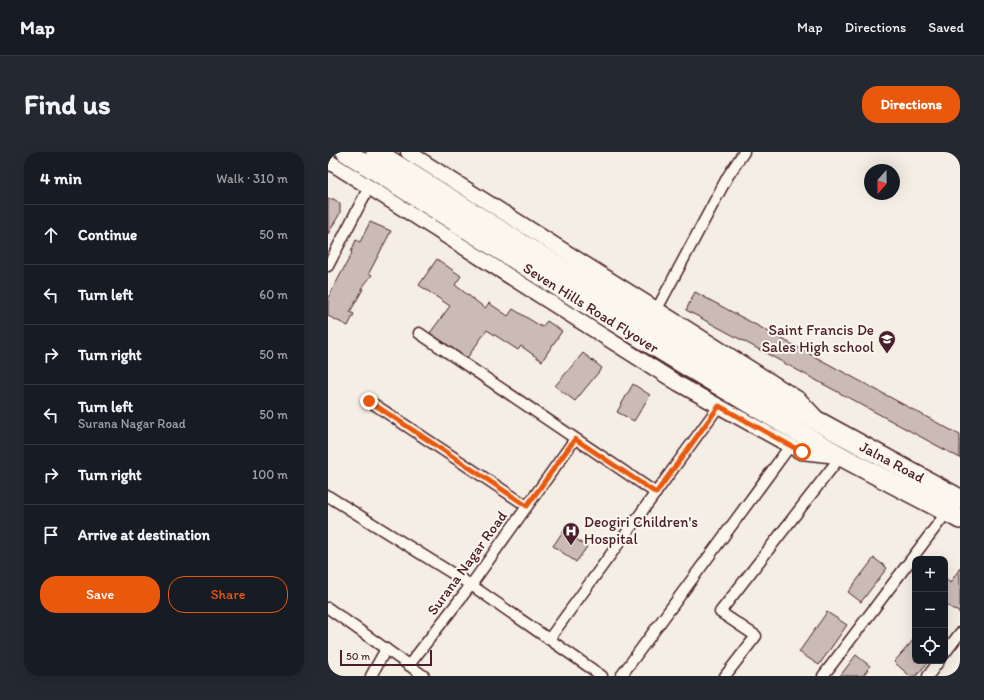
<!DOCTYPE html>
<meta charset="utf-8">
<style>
body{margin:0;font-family:Itim,sans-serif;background:#242831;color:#f1f3f6}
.controls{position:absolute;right:12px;bottom:12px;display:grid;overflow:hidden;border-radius:8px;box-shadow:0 4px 16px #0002}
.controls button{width:36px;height:36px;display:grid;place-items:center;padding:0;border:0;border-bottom:1px solid #363941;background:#171b24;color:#f1f3f6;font:20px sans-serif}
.compass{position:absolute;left:536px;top:12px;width:36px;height:36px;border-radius:50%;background:#171b24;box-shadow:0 4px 16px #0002;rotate:200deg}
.scale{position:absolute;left:12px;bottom:10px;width:92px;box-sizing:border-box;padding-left:4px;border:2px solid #4a1f2b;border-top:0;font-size:11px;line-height:14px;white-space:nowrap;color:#4a1f2b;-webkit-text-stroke:3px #fbf7ec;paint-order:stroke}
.stop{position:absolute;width:12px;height:12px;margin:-9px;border:3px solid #ea580c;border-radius:50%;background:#fff}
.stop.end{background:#ea580c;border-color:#fff;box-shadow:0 1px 4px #0008}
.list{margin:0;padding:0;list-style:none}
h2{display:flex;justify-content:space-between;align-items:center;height:52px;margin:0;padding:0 16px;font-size:17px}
h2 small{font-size:13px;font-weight:400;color:#9ea1a6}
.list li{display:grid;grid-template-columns:26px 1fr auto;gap:12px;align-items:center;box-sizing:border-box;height:60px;padding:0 16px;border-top:1px solid #363941}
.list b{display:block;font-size:15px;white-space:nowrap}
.list p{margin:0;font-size:13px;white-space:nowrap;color:#9ea1a6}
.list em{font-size:13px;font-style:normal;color:#9ea1a6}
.actions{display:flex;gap:8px;padding:12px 16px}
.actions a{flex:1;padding:9px 0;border:1px solid #ea580c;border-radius:16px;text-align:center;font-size:14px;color:#ea580c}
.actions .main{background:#ea580c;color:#fff}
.icon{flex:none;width:22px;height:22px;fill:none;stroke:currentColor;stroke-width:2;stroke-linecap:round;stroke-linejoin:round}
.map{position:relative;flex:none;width:632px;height:524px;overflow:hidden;border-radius:16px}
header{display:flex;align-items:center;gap:24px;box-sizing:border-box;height:56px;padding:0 20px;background:#171b24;border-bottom:1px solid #363941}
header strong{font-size:19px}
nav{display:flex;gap:22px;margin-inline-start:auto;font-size:14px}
.intro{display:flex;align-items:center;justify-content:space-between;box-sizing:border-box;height:96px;padding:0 24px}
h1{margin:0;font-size:28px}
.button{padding:10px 18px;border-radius:16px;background:#ea580c;color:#fff;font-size:14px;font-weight:700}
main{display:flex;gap:24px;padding:0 24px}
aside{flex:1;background:#171b24;border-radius:16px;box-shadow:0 4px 16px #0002}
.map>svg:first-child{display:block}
.building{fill:#cabbb6;stroke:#4a1f2b}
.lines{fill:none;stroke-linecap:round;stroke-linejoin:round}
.street-casing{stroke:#4a1f2b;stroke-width:13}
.secondary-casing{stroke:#4a1f2b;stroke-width:17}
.highway-casing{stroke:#4a1f2b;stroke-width:22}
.street{stroke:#fbf7ec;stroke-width:10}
.secondary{stroke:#fbf7ec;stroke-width:14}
.highway{stroke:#fbf7ec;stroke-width:19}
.route{stroke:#ea580c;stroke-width:5}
.labels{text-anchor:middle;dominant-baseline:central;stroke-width:4;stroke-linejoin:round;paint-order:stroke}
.street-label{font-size:15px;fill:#4a1f2b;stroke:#fbf7ec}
.poi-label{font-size:15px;fill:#4a1f2b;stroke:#fbf7ec;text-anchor:end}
</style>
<header>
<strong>Map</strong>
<nav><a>Map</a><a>Directions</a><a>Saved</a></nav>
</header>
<div class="intro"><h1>Find us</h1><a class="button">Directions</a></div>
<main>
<aside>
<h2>4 min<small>Walk · 310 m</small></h2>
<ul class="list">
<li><svg class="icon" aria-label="ahead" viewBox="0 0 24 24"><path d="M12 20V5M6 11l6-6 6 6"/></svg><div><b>Continue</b></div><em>50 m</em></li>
<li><svg class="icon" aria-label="left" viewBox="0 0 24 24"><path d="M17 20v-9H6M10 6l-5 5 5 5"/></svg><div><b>Turn left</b></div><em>60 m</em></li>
<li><svg class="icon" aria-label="right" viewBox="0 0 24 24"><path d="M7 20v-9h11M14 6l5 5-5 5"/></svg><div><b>Turn right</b></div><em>50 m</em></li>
<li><svg class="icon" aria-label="left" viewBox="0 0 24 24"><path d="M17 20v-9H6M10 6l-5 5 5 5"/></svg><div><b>Turn left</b><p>Surana Nagar Road</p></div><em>50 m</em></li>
<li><svg class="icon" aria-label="right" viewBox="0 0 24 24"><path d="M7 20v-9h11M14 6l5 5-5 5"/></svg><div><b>Turn right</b></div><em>100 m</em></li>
<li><svg class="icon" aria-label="arrive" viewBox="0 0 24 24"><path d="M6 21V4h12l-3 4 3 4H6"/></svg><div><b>Arrive at destination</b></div></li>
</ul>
<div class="actions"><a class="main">Save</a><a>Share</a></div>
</aside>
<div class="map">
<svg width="632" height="524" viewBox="0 0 632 524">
<rect width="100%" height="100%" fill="#f4eee4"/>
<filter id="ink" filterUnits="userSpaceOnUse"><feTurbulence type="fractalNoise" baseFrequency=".025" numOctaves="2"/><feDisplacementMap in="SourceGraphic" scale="8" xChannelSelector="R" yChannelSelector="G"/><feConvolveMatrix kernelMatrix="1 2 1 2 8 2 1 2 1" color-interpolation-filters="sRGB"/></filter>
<g filter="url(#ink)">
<g class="building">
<polygon points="0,47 6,47 12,52 12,61 0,82"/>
<polygon points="42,70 63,79 41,121 44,123 33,137 35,137 22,160 26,162 20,174 0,164 0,146 24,101 23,100 28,88 32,90"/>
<polygon points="109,107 133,124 127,133 157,156 161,151 180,164 185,157 214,175 219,169 234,179 214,209 193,194 190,198 159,178 139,206 102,181 122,154 91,133"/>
<polygon points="367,140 632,283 632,306 358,158"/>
<polygon points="255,201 274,216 247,249 227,234"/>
<polygon points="305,232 322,243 306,269 289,260"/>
<polygon points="236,378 259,395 248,410 225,394"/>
<polygon points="546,406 559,416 533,450 520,440"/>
<polygon points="632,416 632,461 617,452 617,426 622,431"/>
<polygon points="499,460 519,473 491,513 471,500"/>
<polygon points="587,486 587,509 601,509 588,524 582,524 566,510"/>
<polygon points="528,503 542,514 535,524 512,524"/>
</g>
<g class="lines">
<g class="street-casing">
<g id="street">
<polyline points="0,114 41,35"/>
<polyline points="329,157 400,24 416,0"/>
<polyline points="91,181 328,341"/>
<polyline points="41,249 199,354"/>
<polyline points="0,344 143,433 274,524"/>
<polyline points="0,456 96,524"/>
<polyline points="221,487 391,254"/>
<polyline points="617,501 632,481"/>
<polyline points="81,513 143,433 247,287"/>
<polyline points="43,524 58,497"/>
<polyline points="293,524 462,294"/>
<polyline points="397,524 428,484 392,460 513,304"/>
<polyline points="495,524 619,360"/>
<polyline points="600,524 611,509"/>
</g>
</g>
<g class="secondary-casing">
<g id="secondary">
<polyline points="80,0 472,248 487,264"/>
<polyline points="0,9 351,232 473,300 509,304"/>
</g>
</g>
<g class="highway-casing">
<g id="highway">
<path d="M18 0C181 104 343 208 511 303 551 325 592 345 632 367"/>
<polyline points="48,0 199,95 427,235 632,347"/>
</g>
</g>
<use href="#street" class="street"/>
<use href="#secondary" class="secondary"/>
<use href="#highway" class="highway"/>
</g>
</g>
<g class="lines" filter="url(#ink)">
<polyline class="route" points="41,249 199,354 247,287 328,341 391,254 474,300"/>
</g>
<defs>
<g id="school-pin" transform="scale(0.9)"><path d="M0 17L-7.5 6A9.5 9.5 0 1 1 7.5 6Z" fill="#4a1f2b" stroke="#fbf7ec"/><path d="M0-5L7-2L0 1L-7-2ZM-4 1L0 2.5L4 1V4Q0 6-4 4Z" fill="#fff"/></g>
<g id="hospital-pin" transform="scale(0.9)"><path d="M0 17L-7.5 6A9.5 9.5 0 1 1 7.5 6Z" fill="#4a1f2b" stroke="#fbf7ec"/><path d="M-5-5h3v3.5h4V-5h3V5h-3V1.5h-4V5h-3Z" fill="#fff"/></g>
</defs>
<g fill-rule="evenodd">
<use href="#school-pin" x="559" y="187"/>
<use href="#hospital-pin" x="243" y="379"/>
</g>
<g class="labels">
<g class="street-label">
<text transform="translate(263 156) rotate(32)">Seven Hills Road Flyover</text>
<text transform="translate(564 310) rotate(28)">Jalna Road</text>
<text transform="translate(139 411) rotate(-54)">Surana Nagar Road</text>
</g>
<g class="poi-label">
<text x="546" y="178">Saint Francis De<tspan x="546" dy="17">Sales High school</tspan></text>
<text x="256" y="370" text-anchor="start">Deogiri Children's<tspan x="256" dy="17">Hospital</tspan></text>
</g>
</g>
</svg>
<div class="controls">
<button>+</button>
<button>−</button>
<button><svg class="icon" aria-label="locate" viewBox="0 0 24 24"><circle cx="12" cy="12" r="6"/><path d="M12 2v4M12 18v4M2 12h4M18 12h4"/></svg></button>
</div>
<svg class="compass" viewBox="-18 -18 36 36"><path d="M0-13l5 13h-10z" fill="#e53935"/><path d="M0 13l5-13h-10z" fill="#9ea1a6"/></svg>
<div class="scale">50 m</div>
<div class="stop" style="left:474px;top:300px"></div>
<div class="stop end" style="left:41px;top:249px"></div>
</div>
</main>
